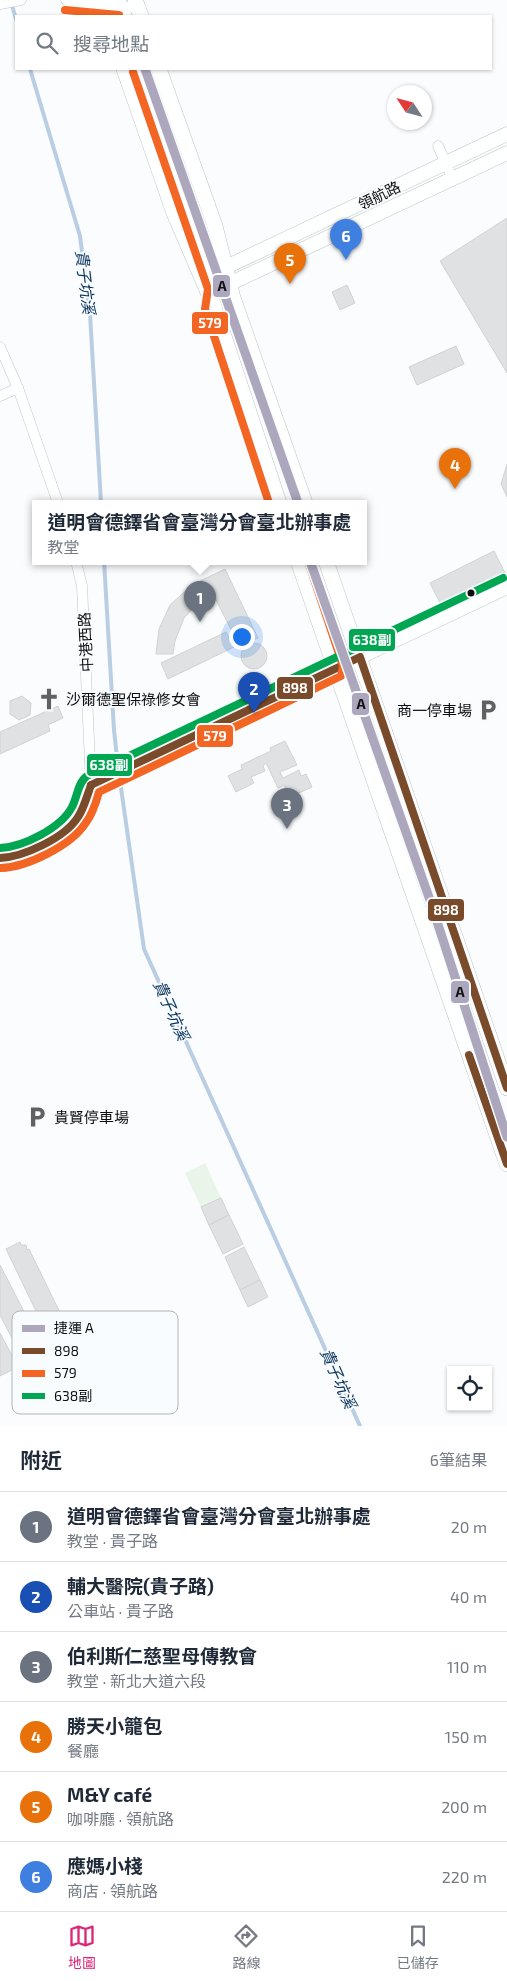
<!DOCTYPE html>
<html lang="zh-TW">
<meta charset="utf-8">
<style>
body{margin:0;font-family:"Exo 2","Noto Sans TC",sans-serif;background:#f2f2f3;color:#1f2937}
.controls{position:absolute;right:15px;bottom:15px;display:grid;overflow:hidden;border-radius:0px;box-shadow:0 1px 4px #0004}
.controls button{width:45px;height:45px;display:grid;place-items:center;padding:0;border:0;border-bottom:1px solid #e0e1e3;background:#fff;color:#1f2937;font:25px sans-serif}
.compass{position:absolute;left:387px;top:85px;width:45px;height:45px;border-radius:50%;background:#fff;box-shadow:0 1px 4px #0004;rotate:306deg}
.you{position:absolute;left:241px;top:636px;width:18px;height:18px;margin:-12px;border:4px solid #fff;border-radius:50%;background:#1a73e8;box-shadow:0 0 0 8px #1a73e833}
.badge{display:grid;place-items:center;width:32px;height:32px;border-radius:50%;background:#db2777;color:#fff;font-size:16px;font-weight:700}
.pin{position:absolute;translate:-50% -41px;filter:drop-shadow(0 1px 2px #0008)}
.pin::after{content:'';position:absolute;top:26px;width:18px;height:15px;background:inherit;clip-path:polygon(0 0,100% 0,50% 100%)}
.popup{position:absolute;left:32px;top:500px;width:335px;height:65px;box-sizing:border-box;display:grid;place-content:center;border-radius:0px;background:#fff;filter:drop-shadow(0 1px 4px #0005);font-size:16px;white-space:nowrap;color:#747a83}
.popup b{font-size:19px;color:#1f2937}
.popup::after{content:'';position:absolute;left:50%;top:100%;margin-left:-10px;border:10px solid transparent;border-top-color:#fff}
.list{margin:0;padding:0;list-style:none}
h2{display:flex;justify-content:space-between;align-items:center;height:65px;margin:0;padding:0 20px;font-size:21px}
h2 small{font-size:16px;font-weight:400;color:#747a83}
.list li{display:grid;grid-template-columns:32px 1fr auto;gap:15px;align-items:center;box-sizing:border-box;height:70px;padding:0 20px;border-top:1px solid #e0e1e3}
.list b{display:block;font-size:19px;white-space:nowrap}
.list p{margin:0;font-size:16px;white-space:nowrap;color:#747a83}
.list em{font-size:16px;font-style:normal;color:#747a83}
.icon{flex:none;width:28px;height:28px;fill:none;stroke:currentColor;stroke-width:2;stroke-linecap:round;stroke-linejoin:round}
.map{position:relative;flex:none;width:507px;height:1426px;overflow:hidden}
.search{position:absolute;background:#fff;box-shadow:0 1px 4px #0004;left:15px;right:15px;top:15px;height:55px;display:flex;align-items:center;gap:12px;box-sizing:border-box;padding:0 18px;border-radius:0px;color:#747a83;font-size:19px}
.sheet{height:485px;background:#fff}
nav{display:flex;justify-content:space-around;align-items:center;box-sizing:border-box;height:70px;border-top:1px solid #e0e1e3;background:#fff;font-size:14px;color:#747a83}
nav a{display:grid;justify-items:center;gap:2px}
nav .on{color:#db2777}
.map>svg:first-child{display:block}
.green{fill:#eaf5ea}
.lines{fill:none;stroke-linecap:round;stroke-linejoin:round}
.stream{stroke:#b9cde3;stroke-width:4}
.building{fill:#dfe1e3;stroke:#d1d2d4}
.street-casing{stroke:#c2c3c5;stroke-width:11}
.secondary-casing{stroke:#c2c3c5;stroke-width:15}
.primary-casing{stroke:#c2c3c5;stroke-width:16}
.street{stroke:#feffff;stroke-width:10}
.secondary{stroke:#feffff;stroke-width:14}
.primary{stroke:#feffff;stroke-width:15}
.bus-1-casing{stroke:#f9fcff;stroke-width:11}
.bus-2-casing{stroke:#f9fcff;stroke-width:11}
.bus-3-casing{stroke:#f9fcff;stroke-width:11}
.bus-1{stroke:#7a4b2a;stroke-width:8}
.bus-2{stroke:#f26522;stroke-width:8}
.bus-3{stroke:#00a651;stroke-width:8}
.metro-1-casing{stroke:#f9fcff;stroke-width:12}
.metro-1{stroke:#aca7bc;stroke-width:9}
.bus-dot{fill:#0d0e0f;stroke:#f9fcff;stroke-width:2}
.labels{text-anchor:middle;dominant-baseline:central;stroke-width:4;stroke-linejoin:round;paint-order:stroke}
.street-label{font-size:15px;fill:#0d0e0f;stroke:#f9fcff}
.poi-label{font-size:15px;fill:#0d0e0f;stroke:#f9fcff;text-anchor:start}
.water-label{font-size:16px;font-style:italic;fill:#09335b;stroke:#f9fcff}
.key{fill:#f9fcff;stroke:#b2b5b7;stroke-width:1}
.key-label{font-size:14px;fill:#0d0e0f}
.line-badge{stroke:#f9fcff;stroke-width:2}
.badge-label{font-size:14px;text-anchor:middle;font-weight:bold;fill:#fff}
.pale-badge-label{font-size:14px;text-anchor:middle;font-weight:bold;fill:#111}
</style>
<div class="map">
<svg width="507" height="1426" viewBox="0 0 507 1426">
<rect width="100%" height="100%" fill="#fafcfe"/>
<polygon class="green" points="205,1163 221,1198 201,1207 185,1173"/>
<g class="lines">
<g class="stream">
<polyline points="11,2 16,19"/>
<polyline points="30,69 80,236 90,314 101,503"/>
<polyline points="104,561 114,730 118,767"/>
<polyline points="119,774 144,949 360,1426"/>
</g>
</g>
<g class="building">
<polygon points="507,218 507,373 440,261"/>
<polygon points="347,285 355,303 340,310 332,292"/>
<polygon points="456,346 464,364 417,385 409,367"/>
<polygon points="507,464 507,497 501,484"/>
<polygon points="494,551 505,573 441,605 430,583"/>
<polygon points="225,569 258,638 240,647 214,596 193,608 184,618 175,641 173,654 156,654 159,629 170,605 192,585"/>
<polygon points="226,632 234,647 168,679 161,663"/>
<circle cx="254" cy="656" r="13"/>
<polygon points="22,696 31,703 30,715 19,720 10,714 10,701"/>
<polygon points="58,706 63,718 48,725 50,731 0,754 0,732"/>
<polygon points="285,741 297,765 280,772 283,778 299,770 301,776 306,774 312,787 290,797 284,785 278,788 266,763 263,766 265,771 251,777 254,783 236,792 228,776 242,769 241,765 271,751 270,748"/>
<polygon points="221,1198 229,1215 209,1225 201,1207"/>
<polygon points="229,1215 243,1244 223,1254 209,1225"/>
<polygon points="20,1242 21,1245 26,1245 27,1250 29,1249 86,1366 91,1364 93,1366 96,1365 105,1382 77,1396 6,1249"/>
<polygon points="244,1247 260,1280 240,1290 225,1257"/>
<polygon points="0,1265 47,1356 27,1367 0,1315"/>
<polygon points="260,1280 268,1297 248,1307 240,1290"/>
<polygon points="0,1333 18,1367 0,1376"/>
</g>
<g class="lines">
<g class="street-casing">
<g id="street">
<polyline points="66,0 138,8"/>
<polyline points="0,4 21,0"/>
<polyline points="438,146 453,179"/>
<polyline points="0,347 18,388 58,503"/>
<polyline points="0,396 18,388"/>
<path d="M0 858C12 858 23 853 34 848 71 831 79 825 91 785L82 586 76 561"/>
</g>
</g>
<g class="secondary-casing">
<g id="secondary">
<polyline points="224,268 507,134"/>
<polyline points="229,284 507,153"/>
<polyline points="91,785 507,587"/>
</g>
</g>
<g class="primary-casing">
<g id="primary">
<polyline points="101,0 106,16"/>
<polyline points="118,0 124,16"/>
<polyline points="135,0 141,16"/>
<polyline points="124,69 174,213 214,306 279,503"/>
<polyline points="142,69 219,289"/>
<polyline points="159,69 215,226 233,298 305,503"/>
<polyline points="298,561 507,1164"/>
<polyline points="326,561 507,1088"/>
</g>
</g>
<use href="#street" class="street"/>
<use href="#secondary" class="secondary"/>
<use href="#primary" class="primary"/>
<g class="bus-1-casing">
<g id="bus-1">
<polyline points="91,785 360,657 507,1088"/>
<path d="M0 858C23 857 65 838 78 817 84 808 87 796 91 785"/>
<polyline points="469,1055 507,1164"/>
</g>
</g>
<g class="bus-2-casing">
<g id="bus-2">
<polyline points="65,10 119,15"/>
<polyline points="133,72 208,289 205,309 269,503"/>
<path d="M1 868C27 867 70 846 85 824 92 815 96 803 99 792L341 676 343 666 308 561"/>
</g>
</g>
<g class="bus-3-casing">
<path id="bus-3" d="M0 848C23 847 61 828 72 807 77 798 78 782 87 776L503 578"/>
</g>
<use href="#bus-1" class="bus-1"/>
<use href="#bus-2" class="bus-2"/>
<use href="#bus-3" class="bus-3"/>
<g class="metro-1-casing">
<g id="metro-1">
<polyline points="145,69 298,503"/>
<polyline points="310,561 431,903 507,1137"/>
</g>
</g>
<use href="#metro-1" class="metro-1"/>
</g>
<defs>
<g id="church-bare" transform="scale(1.725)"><path d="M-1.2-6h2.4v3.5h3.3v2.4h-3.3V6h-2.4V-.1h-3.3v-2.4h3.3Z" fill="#606163" stroke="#f9fcff" stroke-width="2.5" paint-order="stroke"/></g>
<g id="parking-bare" transform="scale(1.725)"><path d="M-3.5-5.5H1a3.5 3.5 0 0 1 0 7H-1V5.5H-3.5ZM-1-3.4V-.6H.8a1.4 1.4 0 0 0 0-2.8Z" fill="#606163" stroke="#f9fcff" stroke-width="2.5" paint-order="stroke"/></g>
</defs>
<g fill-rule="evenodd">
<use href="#church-bare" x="49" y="699"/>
<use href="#parking-bare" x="488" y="710"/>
<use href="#parking-bare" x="37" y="1117"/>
</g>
<circle class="bus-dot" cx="471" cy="593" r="4.5"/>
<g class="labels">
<g class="street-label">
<text transform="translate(379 195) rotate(-26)">領航路</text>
<text transform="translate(85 642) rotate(-93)">中港西路</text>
</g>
<g class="poi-label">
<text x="66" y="699">沙爾德聖保祿修女會</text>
<text x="472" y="710" text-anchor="end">商一停車場</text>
<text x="54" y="1117">貴賢停車場</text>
</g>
<g class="water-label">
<text transform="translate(86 282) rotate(83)">貴子坑溪</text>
<text transform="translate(172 1010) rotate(66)">貴子坑溪</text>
<text transform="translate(339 1378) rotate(66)">貴子坑溪</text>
</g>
</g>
<rect x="12" y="1311" width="166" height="103" rx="8" class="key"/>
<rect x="22" y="1325" width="23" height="7" fill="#aca7bc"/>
<rect x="22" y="1348" width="23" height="6" fill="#7a4b2a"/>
<rect x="22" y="1370" width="23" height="7" fill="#f26522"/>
<rect x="22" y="1393" width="23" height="6" fill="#00a651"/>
<g class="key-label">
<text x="54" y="1333">捷運 A</text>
<text x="54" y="1356">898</text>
<text x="54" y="1378">579</text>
<text x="54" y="1401">638副</text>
</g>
<g class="line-badge">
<rect x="212" y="274" width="19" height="24" rx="5" fill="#aca7bc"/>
<rect x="191" y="311" width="38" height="24" rx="5" fill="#f26522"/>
<rect x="348" y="628" width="48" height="24" rx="5" fill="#00a651"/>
<rect x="276" y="676" width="38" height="24" rx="5" fill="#7a4b2a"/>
<rect x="351" y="692" width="19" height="24" rx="5" fill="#aca7bc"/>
<rect x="196" y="724" width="38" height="24" rx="5" fill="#f26522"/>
<rect x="86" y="753" width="47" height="24" rx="5" fill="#00a651"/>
<rect x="427" y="898" width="38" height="24" rx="5" fill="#7a4b2a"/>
<rect x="450" y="980" width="20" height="24" rx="5" fill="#aca7bc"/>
</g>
<g class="badge-label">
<text x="210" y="328">579</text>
<text x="372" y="645">638副</text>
<text x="295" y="693">898</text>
<text x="215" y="741">579</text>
<text x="109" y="770">638副</text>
<text x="446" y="915">898</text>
</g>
<g class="pale-badge-label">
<text x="222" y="291">A</text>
<text x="361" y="709">A</text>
<text x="460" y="997">A</text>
</g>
</svg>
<div class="controls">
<button><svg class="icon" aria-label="locate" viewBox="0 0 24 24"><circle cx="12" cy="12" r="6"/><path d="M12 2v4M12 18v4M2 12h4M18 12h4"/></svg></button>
</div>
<svg class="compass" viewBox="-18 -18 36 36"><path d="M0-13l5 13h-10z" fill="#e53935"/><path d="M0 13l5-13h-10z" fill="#747a83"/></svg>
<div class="you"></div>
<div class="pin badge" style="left:200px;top:622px;background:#6b7280">1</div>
<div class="popup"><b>道明會德鐸省會臺灣分會臺北辦事處</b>教堂</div>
<div class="pin badge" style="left:254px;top:713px;background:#1a4fb4">2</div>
<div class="pin badge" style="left:287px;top:829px;background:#6b7280">3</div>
<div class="pin badge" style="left:455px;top:489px;background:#e8710a">4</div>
<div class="pin badge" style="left:290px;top:284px;background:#e8710a">5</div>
<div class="pin badge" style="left:346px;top:260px;background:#3f7fe0">6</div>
<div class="search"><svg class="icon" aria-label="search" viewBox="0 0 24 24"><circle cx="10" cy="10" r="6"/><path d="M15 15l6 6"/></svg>搜尋地點</div>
</div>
<section class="sheet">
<h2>附近<small>6筆結果</small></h2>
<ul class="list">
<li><span class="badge" style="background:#6b7280">1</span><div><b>道明會德鐸省會臺灣分會臺北辦事處</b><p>教堂 · 貴子路</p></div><em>20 m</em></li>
<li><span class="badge" style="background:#1a4fb4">2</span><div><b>輔大醫院(貴子路)</b><p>公車站 · 貴子路</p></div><em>40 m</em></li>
<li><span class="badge" style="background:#6b7280">3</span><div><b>伯利斯仁慈聖母傳教會</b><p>教堂 · 新北大道六段</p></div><em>110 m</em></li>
<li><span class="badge" style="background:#e8710a">4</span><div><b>勝天小籠包</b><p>餐廳</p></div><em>150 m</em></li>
<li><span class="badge" style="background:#e8710a">5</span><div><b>M&amp;Y café</b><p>咖啡廳 · 領航路</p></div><em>200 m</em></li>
<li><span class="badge" style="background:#3f7fe0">6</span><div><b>應媽小棧</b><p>商店 · 領航路</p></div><em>220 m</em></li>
</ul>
</section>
<nav>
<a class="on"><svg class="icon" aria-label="map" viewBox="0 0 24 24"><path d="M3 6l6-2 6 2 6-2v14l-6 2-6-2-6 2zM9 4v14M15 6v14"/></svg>地圖</a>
<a><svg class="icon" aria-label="directions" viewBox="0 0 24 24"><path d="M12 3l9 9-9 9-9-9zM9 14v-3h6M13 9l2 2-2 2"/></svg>路線</a>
<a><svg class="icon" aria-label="saved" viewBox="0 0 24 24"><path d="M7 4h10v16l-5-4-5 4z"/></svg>已儲存</a>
</nav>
